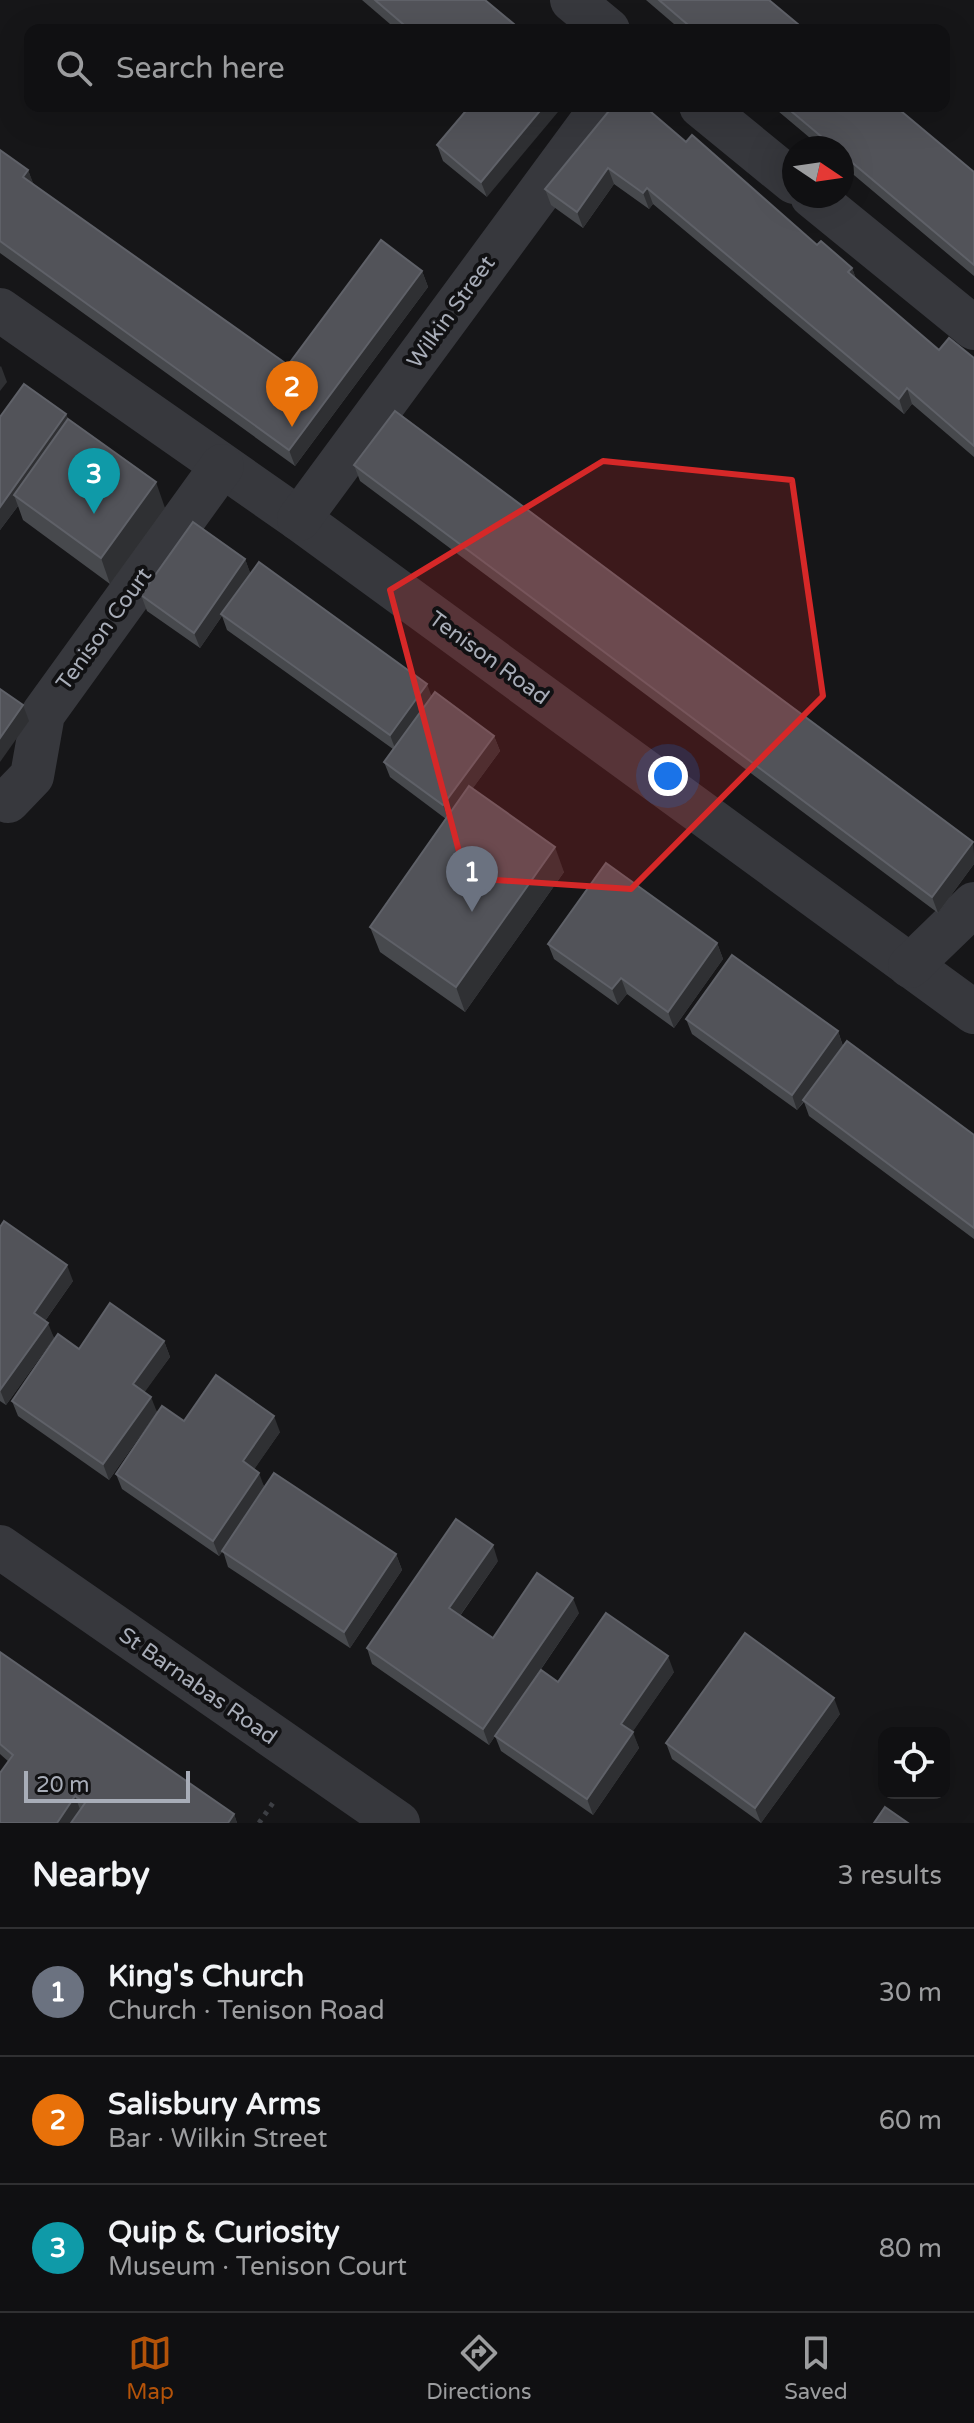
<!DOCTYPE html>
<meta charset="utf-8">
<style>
body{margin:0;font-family:"Varela Round",sans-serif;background:#1e1e20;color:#f1f3f6}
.controls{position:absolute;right:24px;bottom:24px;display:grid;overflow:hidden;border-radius:16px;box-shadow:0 8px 32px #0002}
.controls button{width:72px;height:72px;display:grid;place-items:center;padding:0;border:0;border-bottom:2px solid #303032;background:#101012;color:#f1f3f6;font:40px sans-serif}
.compass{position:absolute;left:782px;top:136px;width:72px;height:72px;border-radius:50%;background:#101012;box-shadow:0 8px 32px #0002;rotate:103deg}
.scale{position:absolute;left:24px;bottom:20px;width:166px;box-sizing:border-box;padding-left:8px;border:4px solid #a8adb8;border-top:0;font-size:22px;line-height:28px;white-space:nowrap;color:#a8adb8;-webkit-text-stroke:6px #111113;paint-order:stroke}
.you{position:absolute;left:668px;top:776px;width:28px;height:28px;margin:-20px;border:6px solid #fff;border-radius:50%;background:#1a73e8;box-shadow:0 0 0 12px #1a73e833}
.badge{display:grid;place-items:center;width:52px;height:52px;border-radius:50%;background:#b45309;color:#fff;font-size:26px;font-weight:700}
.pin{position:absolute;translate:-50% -66px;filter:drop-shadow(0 2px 4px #0008)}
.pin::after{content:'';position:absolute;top:42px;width:28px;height:24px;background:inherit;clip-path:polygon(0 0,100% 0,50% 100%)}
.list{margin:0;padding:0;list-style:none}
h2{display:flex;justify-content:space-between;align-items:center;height:104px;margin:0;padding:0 32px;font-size:34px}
h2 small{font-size:26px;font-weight:400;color:#9c9d9f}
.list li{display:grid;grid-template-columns:52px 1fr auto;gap:24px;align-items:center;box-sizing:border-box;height:128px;padding:0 32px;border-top:2px solid #303032}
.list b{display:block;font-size:30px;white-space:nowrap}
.list p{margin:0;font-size:26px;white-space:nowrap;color:#9c9d9f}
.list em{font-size:26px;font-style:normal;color:#9c9d9f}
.icon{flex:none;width:44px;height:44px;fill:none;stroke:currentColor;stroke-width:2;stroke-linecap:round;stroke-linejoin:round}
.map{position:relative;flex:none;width:974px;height:1823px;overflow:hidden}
.search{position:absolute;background:#101012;box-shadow:0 8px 32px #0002;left:24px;right:24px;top:24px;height:88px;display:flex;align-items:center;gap:20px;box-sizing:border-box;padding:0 28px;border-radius:16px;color:#9c9d9f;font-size:30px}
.sheet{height:488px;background:#101012}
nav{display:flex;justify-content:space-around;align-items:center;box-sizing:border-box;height:112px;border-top:2px solid #303032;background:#101012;font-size:22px;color:#9c9d9f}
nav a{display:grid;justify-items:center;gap:4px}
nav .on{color:#b45309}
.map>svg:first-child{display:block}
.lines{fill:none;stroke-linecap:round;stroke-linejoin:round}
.path{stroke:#3d3f44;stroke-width:5;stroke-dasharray:4 6;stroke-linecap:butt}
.minor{stroke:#37383d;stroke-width:44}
.wall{fill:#47494d}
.shaded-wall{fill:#2f3033}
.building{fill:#525359;stroke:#5f6168;stroke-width:2}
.marked{fill:#d62828;fill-opacity:0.2;stroke:#d62828;stroke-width:6;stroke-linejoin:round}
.labels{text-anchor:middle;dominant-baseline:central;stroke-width:8;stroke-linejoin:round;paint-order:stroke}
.street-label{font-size:22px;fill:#a8adb8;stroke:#111113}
</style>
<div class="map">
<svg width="974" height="1823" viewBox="0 0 974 1823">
<rect width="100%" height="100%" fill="#161618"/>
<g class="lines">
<polyline class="path" points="259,1823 275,1800"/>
<g class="minor">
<polyline points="572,0 608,30"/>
<polyline points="701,106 794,182"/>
<polyline points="812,196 974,328"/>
<polyline points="0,310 299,519 974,1012"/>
<polyline points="299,519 603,106"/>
<polyline points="8,801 32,776 43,714 222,466"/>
<polyline points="910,966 974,904"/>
<polyline points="0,1547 398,1823"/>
</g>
</g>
<g class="wall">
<polygon points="362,0 485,0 521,30 397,30"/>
<polygon points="646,0 769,0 805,30 681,30"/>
<polygon points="470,106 487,197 443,161 437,145"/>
<polygon points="772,106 895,106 974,172 974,276 842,165 842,148 822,148"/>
<polygon points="686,142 817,245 852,268 856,279 939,350 974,358 974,457 912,404 904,414 653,204 649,209 614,184 583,228 551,205 545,189"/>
<polygon points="0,150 28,170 33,184 288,365 422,271 428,287 295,466 0,253"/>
<polygon points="66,414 68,419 165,508 110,584 23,520 18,506 0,530 0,417"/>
<polygon points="354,465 973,842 974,864 938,913 360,481"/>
<polygon points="245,559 250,573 432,696 494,736 500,751 472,789 564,872 465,1012 380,952 370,927 446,819 390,777 384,762 393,749 227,630 222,616 200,648 147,611 141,595"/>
<polygon points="717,943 723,959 674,1028 627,994 618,1005 554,959 548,944"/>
<polygon points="686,1019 838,1031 843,1046 974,1135 974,1239 809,1116 804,1102 797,1110 692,1034"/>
<polygon points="0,1227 73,1281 45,1321 54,1338 6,1405 0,1401"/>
<polygon points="164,1341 170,1357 144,1392 157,1412 109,1480 18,1416 12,1401 79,1349"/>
<polygon points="184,1421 280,1432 254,1469 265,1488 396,1554 402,1570 350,1648 228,1567 223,1551 219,1556 122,1489 116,1474"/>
<polygon points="498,1561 460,1616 493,1638 579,1613 529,1687 558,1682 674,1672 632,1732 639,1748 593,1815 501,1751 495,1736 489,1745 372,1664 367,1648"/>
<polygon points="0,1652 234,1814 237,1823 0,1823 9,1762 0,1754"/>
<polygon points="840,1714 761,1823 672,1759 666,1743"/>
</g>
<g class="shaded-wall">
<polygon points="544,106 563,106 487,197 481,182"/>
<polygon points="608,168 614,184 583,228 577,212"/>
<polygon points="28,170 34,185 23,177"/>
<polygon points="647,188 653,204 649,209 643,193"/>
<polygon points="852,268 858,284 848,272"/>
<polygon points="422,271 428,287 295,466 289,450"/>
<polygon points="1,366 7,382 0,391 0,367"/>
<polygon points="907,388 912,404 904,414 899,399"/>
<polygon points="66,414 72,430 14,495 18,506 0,530 0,507"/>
<polygon points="156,482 165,508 110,584 101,558"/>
<polygon points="245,559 251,575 221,614 222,616 200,648 194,633"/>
<polygon points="427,684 433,700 396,751 390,735"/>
<polygon points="23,705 29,721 0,762 0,738"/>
<polygon points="494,736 500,751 449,821 443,805"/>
<polygon points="973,842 974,864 938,913 932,897"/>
<polygon points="555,847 564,872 465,1012 456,987"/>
<polygon points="717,943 723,959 674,1028 668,1012"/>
<polygon points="621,978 627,994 618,1005 612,989"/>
<polygon points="838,1031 843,1047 797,1110 792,1095"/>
<polygon points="67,1265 73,1281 40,1328 34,1313"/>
<polygon points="48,1323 54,1338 6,1405 0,1390"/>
<polygon points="164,1341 170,1357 139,1400 133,1384"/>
<polygon points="151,1397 157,1412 109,1480 103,1464"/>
<polygon points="274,1416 280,1432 249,1477 243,1461"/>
<polygon points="259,1473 265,1489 219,1556 213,1541"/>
<polygon points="493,1545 498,1561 454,1624 449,1608"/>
<polygon points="396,1554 402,1570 350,1648 344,1632"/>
<polygon points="573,1598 579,1613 489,1745 483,1729"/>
<polygon points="668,1656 674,1672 627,1740 621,1724"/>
<polygon points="834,1698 840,1714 761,1823 755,1808"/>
<polygon points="633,1732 639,1748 593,1815 587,1799"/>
<polygon points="75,1796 81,1812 73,1823 57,1823"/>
<polygon points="234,1814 237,1823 228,1823"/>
</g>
<g class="building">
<polygon points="375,0 485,0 521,30 410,30"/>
<polygon points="659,0 769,0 805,30 694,30"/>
<polygon points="470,106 544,106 481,182 437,145"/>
<polygon points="613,106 644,106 686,142 692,135 817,245 821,241 852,268 848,272 939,350 949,338 974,358 974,446 907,388 899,399 647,188 643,193 608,168 577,212 545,189"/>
<polygon points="785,106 895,106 974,172 974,265 842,154 842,148 835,148"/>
<polygon points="0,150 28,170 23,177 288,365 381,240 422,271 289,450 0,241"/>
<polygon points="24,384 66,414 0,507 0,417"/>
<polygon points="395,411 973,842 932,897 354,465"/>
<polygon points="68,419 156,482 101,558 14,495"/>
<polygon points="193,522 245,559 194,633 141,595"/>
<polygon points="259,562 427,684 390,735 221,614"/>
<polygon points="0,689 23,705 0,738"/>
<polygon points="435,692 494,736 443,805 384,762"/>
<polygon points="469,786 555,847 456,987 370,927"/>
<polygon points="606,863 717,943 668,1012 621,978 612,989 548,944"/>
<polygon points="732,955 838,1031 792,1095 686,1019"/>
<polygon points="847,1041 974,1135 974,1228 803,1100"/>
<polygon points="4,1221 67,1265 34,1313 48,1323 0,1390 0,1227"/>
<polygon points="110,1303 164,1341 133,1384 151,1397 103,1464 12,1401 58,1334 79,1349"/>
<polygon points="216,1375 274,1416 243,1461 259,1473 213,1541 116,1474 162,1406 184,1421"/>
<polygon points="274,1473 396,1554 344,1632 222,1551"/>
<polygon points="456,1519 493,1545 449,1608 493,1638 537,1573 573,1598 483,1729 367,1648"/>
<polygon points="606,1613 668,1656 621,1724 633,1732 587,1799 495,1736 541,1670 558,1682"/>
<polygon points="745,1633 834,1698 755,1808 666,1743"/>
<polygon points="0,1652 234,1814 228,1823 71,1823 85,1803 75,1796 57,1823 0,1823 0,1773 13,1755 0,1744"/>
<polygon points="885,1807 908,1823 874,1823"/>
</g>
<path class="marked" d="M603 461 792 480 823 696 631 889 466 878 390 590Z"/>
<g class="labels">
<g class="street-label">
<text transform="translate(451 312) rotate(-54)">Wilkin Street</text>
<text transform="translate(104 629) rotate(-54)">Tenison Court</text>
<text transform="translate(489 658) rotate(36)">Tenison Road</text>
<text transform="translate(198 1686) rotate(35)">St Barnabas Road</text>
</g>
</g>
</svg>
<div class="controls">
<button><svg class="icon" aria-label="locate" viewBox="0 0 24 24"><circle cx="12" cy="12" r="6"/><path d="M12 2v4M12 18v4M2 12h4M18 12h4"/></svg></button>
</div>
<svg class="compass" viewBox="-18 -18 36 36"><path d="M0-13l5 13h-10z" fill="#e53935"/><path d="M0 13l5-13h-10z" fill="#9c9d9f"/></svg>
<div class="scale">20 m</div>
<div class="you"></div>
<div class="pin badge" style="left:472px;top:912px;background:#6b7280">1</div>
<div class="pin badge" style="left:292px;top:427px;background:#e8710a">2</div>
<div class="pin badge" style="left:94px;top:514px;background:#0f9aa8">3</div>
<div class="search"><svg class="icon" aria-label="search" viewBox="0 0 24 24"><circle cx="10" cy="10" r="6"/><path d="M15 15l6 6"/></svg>Search here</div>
</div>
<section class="sheet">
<h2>Nearby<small>3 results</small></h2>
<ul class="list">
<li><span class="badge" style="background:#6b7280">1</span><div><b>King's Church</b><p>Church · Tenison Road</p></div><em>30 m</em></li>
<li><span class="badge" style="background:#e8710a">2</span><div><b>Salisbury Arms</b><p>Bar · Wilkin Street</p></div><em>60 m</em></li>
<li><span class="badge" style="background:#0f9aa8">3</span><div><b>Quip &amp; Curiosity</b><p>Museum · Tenison Court</p></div><em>80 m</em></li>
</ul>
</section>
<nav>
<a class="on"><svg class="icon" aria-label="map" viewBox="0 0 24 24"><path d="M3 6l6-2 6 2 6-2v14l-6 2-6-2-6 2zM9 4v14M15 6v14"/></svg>Map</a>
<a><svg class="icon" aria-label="directions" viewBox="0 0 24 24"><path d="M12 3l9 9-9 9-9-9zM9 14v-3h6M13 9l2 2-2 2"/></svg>Directions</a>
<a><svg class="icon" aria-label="saved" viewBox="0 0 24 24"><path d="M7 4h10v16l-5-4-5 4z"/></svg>Saved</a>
</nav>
